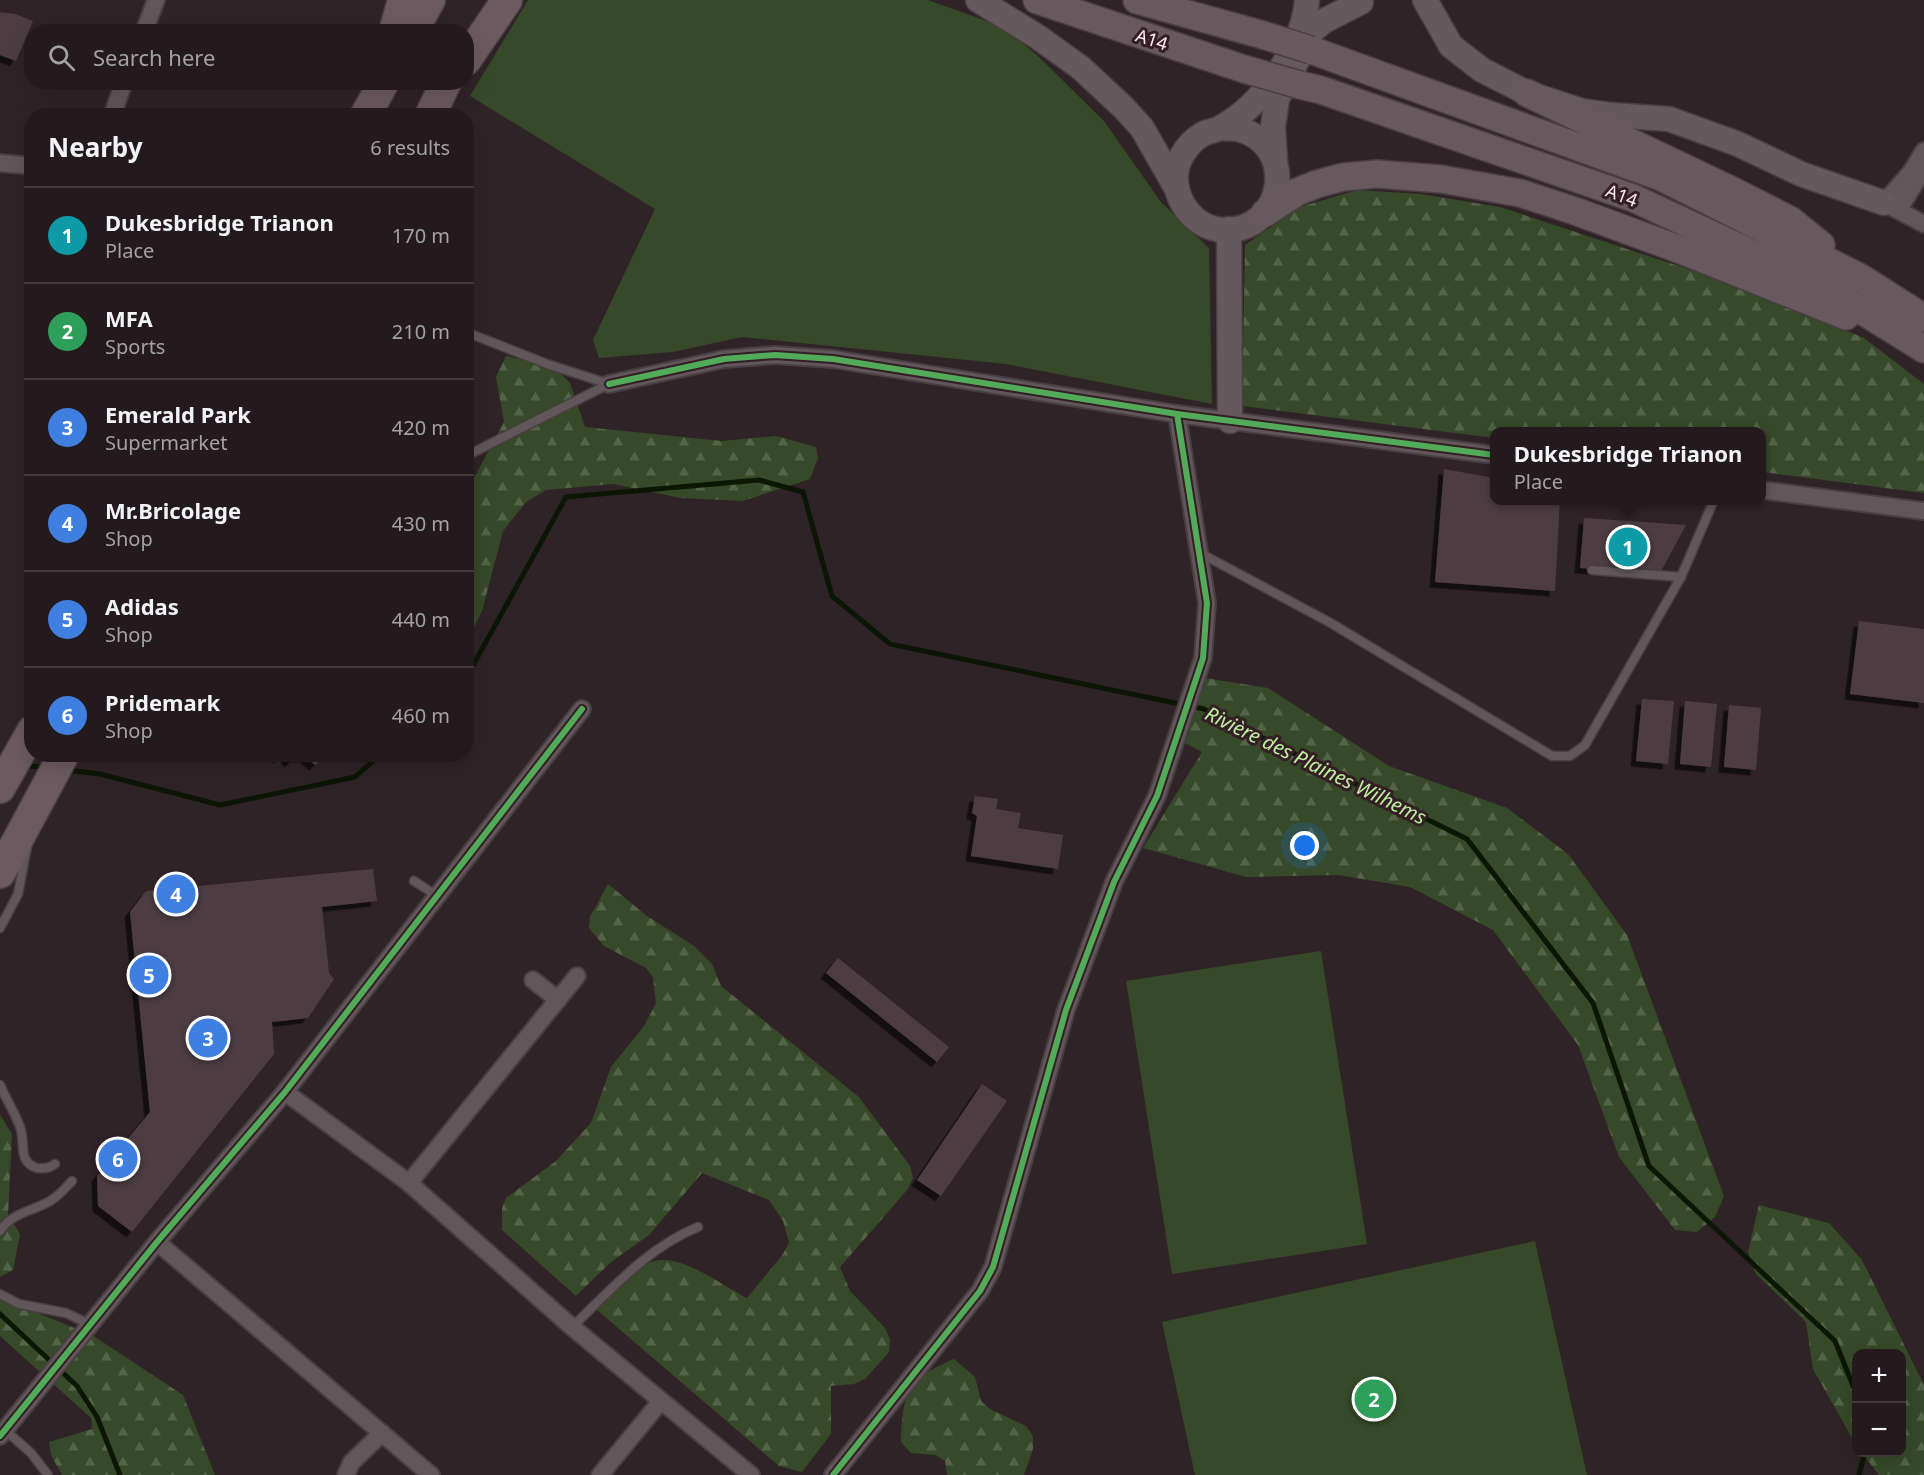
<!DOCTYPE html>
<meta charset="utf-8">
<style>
body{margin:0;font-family:"Noto Sans",sans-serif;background:#2c2326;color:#f1f3f6}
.controls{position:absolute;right:18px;bottom:18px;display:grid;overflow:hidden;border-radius:12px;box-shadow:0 6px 24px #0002}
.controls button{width:54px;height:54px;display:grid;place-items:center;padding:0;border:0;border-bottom:2px solid #41383b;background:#241a1d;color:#f1f3f6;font:30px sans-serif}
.you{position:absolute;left:1305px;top:846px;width:21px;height:21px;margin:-15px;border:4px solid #fff;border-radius:50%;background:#1a73e8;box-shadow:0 0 0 9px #1a73e833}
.badge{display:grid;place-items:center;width:39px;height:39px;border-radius:50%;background:#b6a6ab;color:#fff;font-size:20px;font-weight:700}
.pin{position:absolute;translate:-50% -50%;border:3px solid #fff;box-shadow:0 2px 6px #0006}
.popup{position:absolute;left:1490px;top:427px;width:276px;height:78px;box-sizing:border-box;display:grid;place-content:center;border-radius:12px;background:#241a1d;filter:drop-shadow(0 2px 4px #0005);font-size:20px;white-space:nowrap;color:#a3a1a4}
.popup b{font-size:22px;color:#f1f3f6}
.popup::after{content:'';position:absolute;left:50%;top:100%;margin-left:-12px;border:12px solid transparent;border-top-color:#241a1d}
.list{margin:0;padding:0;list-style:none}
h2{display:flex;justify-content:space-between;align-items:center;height:78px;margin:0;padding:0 24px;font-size:26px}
h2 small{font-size:20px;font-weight:400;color:#a3a1a4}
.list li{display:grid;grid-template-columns:39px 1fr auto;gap:18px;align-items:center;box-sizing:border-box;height:96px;padding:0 24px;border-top:2px solid #41383b}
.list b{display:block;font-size:22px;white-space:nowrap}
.list p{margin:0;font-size:20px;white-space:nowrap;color:#a3a1a4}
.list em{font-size:20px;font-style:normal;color:#a3a1a4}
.icon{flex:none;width:33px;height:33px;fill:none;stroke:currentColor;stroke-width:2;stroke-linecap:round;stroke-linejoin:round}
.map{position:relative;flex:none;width:1924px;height:1475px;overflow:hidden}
.search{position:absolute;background:#241a1d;box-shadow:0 6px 24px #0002;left:24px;top:24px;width:450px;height:66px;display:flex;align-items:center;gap:15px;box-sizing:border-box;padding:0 21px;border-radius:24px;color:#a3a1a4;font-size:22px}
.panel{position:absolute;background:#241a1d;box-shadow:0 6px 24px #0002;left:24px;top:108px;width:450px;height:654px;border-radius:24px}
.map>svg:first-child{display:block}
.green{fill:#364928}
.forest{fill:url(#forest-firs)}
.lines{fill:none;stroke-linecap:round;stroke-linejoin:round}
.stream{stroke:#0b1704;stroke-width:5}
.building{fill:#4e3d43;filter:url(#shadow)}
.lane-casing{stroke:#493e42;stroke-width:11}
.street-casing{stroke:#493e42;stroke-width:20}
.secondary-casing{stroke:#493e42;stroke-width:27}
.primary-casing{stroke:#493e42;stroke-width:30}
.highway-casing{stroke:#493e42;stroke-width:33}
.lane{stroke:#61575a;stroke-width:8}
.street{stroke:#61575a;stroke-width:16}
.secondary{stroke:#66595d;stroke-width:24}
.primary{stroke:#67595e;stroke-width:27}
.highway{stroke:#6c5a60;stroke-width:30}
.primary-bridge-casing{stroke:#493e42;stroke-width:30;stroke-linecap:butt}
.primary-bridge{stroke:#67595e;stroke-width:27}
.cycleway-casing{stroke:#351e26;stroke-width:10}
.cycleway{stroke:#51ab58;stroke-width:6}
.labels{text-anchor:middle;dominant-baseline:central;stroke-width:6;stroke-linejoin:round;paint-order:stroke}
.street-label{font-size:18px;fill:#feedf2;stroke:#351e26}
.water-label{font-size:20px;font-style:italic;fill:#bbef9d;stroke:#351e26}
</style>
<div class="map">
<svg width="1924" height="1475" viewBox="0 0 1924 1475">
<defs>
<pattern id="forest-firs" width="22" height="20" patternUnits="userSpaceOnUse" patternTransform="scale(1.5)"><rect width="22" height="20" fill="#364928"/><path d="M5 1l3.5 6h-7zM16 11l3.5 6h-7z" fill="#546448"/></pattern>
<filter id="shadow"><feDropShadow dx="-5.5" dy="5.5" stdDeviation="0" flood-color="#0009"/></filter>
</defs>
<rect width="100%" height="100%" fill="#302327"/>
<g class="green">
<polygon points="528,0 928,0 1003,27 1039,57 1104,121 1161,202 1209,248 1212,404 1006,364 742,337 673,352 599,358 593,340 655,209 470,96"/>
<polygon points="1321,951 1367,1244 1172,1274 1126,981"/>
<polygon points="1535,1241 1587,1475 1195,1475 1162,1322"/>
</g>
<g class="forest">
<polygon points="1357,190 1421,194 1500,207 1733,284 1864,338 1924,384 1924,493 1762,472 1762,432 1494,432 1494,438 1242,406 1245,245 1300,207"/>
<polygon points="506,356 553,366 570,383 585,427 722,441 776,436 816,447 818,458 810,479 743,501 681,498 613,484 546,490 526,502 503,531 482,611 467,641 467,491 504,422 496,377"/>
<polygon points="1199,677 1268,688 1389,766 1507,808 1568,854 1627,935 1724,1196 1715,1217 1697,1232 1675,1230 1619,1157 1578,1045 1493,930 1410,887 1338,875 1246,877 1143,848 1202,752 1183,742"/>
<path d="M608 884 647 916 694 946 712 964 721 986 859 1097 910 1166 913 1178 908 1189 840 1267 850 1291 885 1328 890 1339 889 1352 865 1379 854 1384 831 1386V1434L802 1472 779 1466 597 1310C608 1299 636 1269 649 1263 677 1249 722 1286 747 1298L783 1254 789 1242 783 1221 769 1200 702 1173 649 1235 610 1263 576 1296 502 1230V1208L506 1198 556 1161 591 1123 611 1067 644 1026 656 1003 653 977 646 968 604 946 589 928 590 917Z"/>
<polygon points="0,1115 12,1134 8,1215 20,1234 13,1270 0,1277"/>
<polygon points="1759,1205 1829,1223 1862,1260 1924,1385 1924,1475 1879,1475 1862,1453 1902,1452 1902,1354 1856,1354 1856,1445 1813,1369 1806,1322 1756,1274 1748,1252"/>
<polygon points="0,1298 92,1335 183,1395 215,1475 62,1475 51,1455 49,1442 92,1429 91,1418 0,1336"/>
<path d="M954 1359 975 1377 981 1401 990 1409 1026 1426 1033 1436V1449L1024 1475H947L945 1461 936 1455 911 1453 901 1442C903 1393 906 1379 954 1359Z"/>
</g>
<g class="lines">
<g class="stream">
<polyline points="466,678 566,497 759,480 803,492 832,596 890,644 1204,709 1467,839 1593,1003 1649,1166 1835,1341 1856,1393"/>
<polyline points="22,765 46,768"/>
<polyline points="67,770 100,774 220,805 355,777 381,754"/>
<polyline points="0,1314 77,1386 97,1417 120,1475"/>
<polyline points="1859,1475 1865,1452"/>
</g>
</g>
<g class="building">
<polygon points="0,12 15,14 33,21 16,61 0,55"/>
<polygon points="1444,469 1494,478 1494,500 1560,500 1555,591 1435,582"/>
<polygon points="1584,518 1686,525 1660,573 1580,568"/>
<polygon points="1859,621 1924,629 1924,703 1850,694"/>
<polygon points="1642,699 1674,701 1668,764 1636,761"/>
<polygon points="1685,701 1717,704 1711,767 1680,764"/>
<polygon points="1729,705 1761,708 1756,770 1724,767"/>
<polygon points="274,754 325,754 315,765 305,757 295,757 290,762 285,755 278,758"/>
<polygon points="975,796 998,799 996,809 1021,813 1018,828 1063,835 1058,869 971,856 977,816 972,813"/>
<polygon points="373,869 377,901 322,907 329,973 334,979 308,1018 272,1022 274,1054 132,1232 98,1206 97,1176 150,1112 130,912 146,891"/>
<polygon points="838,958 949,1047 937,1062 826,973"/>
<polygon points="982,1084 1007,1101 941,1196 917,1180"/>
</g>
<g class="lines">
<g class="lane-casing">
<g id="lane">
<polyline points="466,332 547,364 609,384"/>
<polyline points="466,456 609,384"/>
<polyline points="1200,553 1329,622 1552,756 1570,756 1585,745 1681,577 1714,500"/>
<polyline points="1592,570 1681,577"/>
<polyline points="414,881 437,896"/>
<polyline points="0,928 18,894 27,847"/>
<path d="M0 1085C6 1099 15 1113 20 1127 26 1142 17 1162 37 1168 44 1169 50 1168 55 1164"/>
<path d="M0 1231C11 1213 33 1211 50 1201 59 1196 65 1188 72 1181"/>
<polyline points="0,1294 19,1304 66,1313 91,1325"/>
<path d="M572 1327C611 1290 648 1247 698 1227"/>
<polyline points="5,1430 31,1453 48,1475"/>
</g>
</g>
<g class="street-casing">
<g id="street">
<polyline points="144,32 156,0"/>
<polyline points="112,116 124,82"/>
<polyline points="1924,151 1911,172 1884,203 1924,224"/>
<polyline points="0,163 32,166"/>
<polyline points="1899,209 1924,169"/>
<polyline points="609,384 724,359 775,355 833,359 1177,414 1494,455"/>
<polyline points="1762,490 1924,511"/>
<polyline points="533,980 558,1000"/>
<polyline points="285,1092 409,1183 572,1327 751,1475"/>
<polyline points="409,1183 577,976"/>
<polyline points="157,1242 431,1475"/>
<polyline points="0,1436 157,1242 285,1092 582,709"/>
<polyline points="346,1475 351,1463 382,1433"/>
<polyline points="600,1475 661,1401"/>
<polyline points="833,1475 980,1291 993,1267 1066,1010 1114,882 1157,796 1203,658 1207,603 1177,414"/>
</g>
</g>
<g class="secondary-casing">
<g id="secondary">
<polyline points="978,0 1038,37 1081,68 1124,108 1142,128 1177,189"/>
<polyline points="1425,0 1451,46 1482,70 1527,93 1582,111 1611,115 1669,119 1738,144 1801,174 1884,203"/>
<path d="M1220 128C1226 129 1233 128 1238 129 1298 144 1286 231 1224 230 1189 229 1165 188 1181 157 1186 148 1194 139 1203 134 1208 131 1215 131 1220 128 1262 106 1303 47 1307 0"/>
<polyline points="1275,161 1273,127 1277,99 1313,30 1324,21 1361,2"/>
<polyline points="1229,229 1230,421"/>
</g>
</g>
<g class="primary-casing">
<g id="primary">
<polyline points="1037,0 1244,69"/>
<polyline points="1137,0 1263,35"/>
<polyline points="1311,50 1661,177 1861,278 1924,318"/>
<polyline points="1300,85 1321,90 1633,198 1824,287 1924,349"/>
<polyline points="1527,93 1733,191 1790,220 1821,245"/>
<polyline points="1265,213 1297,192 1317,184 1343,177 1377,174 1441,179 1520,193 1575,211 1681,250 1846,316"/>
</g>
</g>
<g class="highway-casing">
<g id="highway">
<polyline points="394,32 403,0"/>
<polyline points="412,32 430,0"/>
<polyline points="466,60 507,0"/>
<polyline points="365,116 384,82"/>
<polyline points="430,116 446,82"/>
<polyline points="0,788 32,731"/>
<polyline points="0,873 64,754"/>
</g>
</g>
<use href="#lane" class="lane"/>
<use href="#street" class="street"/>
<use href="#secondary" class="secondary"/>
<use href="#primary" class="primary"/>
<use href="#highway" class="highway"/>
<g class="primary-bridge-casing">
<g id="primary-bridge">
<polyline points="1263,35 1311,50"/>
<polyline points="1244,69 1300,85"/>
</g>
</g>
<use href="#primary-bridge" class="primary-bridge"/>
<g class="cycleway-casing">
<g id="cycleway">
<polyline points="609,384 724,359 775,355 833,359 1177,414 1494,455"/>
<polyline points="0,1436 157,1242 285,1092 582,709"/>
<polyline points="833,1475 980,1291 993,1267 1066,1010 1114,882 1157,796 1203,658 1207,603 1177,414"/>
</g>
</g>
<use href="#cycleway" class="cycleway"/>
</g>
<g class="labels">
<g class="street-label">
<text transform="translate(1152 39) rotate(18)">A14</text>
<text transform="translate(1622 195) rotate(21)">A14</text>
</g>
<g class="water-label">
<text transform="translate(1316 765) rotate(26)">Rivière des Plaines Wilhems</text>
</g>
</g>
</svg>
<div class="controls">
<button>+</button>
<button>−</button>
</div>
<div class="you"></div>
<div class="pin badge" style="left:1628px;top:547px;background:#0f9aa8">1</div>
<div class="popup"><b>Dukesbridge Trianon</b>Place</div>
<div class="pin badge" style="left:1374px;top:1399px;background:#2e9e5b">2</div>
<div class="pin badge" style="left:208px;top:1038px;background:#3f7fe0">3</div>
<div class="pin badge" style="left:176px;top:894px;background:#3f7fe0">4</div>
<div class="pin badge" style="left:149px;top:975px;background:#3f7fe0">5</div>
<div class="pin badge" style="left:118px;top:1159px;background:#3f7fe0">6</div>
<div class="search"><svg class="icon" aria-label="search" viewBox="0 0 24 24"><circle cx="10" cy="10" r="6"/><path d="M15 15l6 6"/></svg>Search here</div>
<section class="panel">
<h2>Nearby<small>6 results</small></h2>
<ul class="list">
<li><span class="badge" style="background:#0f9aa8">1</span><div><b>Dukesbridge Trianon</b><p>Place</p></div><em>170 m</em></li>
<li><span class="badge" style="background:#2e9e5b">2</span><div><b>MFA</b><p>Sports</p></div><em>210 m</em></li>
<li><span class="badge" style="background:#3f7fe0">3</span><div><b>Emerald Park</b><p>Supermarket</p></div><em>420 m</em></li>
<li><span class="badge" style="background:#3f7fe0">4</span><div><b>Mr.Bricolage</b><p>Shop</p></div><em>430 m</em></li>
<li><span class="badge" style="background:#3f7fe0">5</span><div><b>Adidas</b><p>Shop</p></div><em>440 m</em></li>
<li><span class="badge" style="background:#3f7fe0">6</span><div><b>Pridemark</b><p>Shop</p></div><em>460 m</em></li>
</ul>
</section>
</div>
